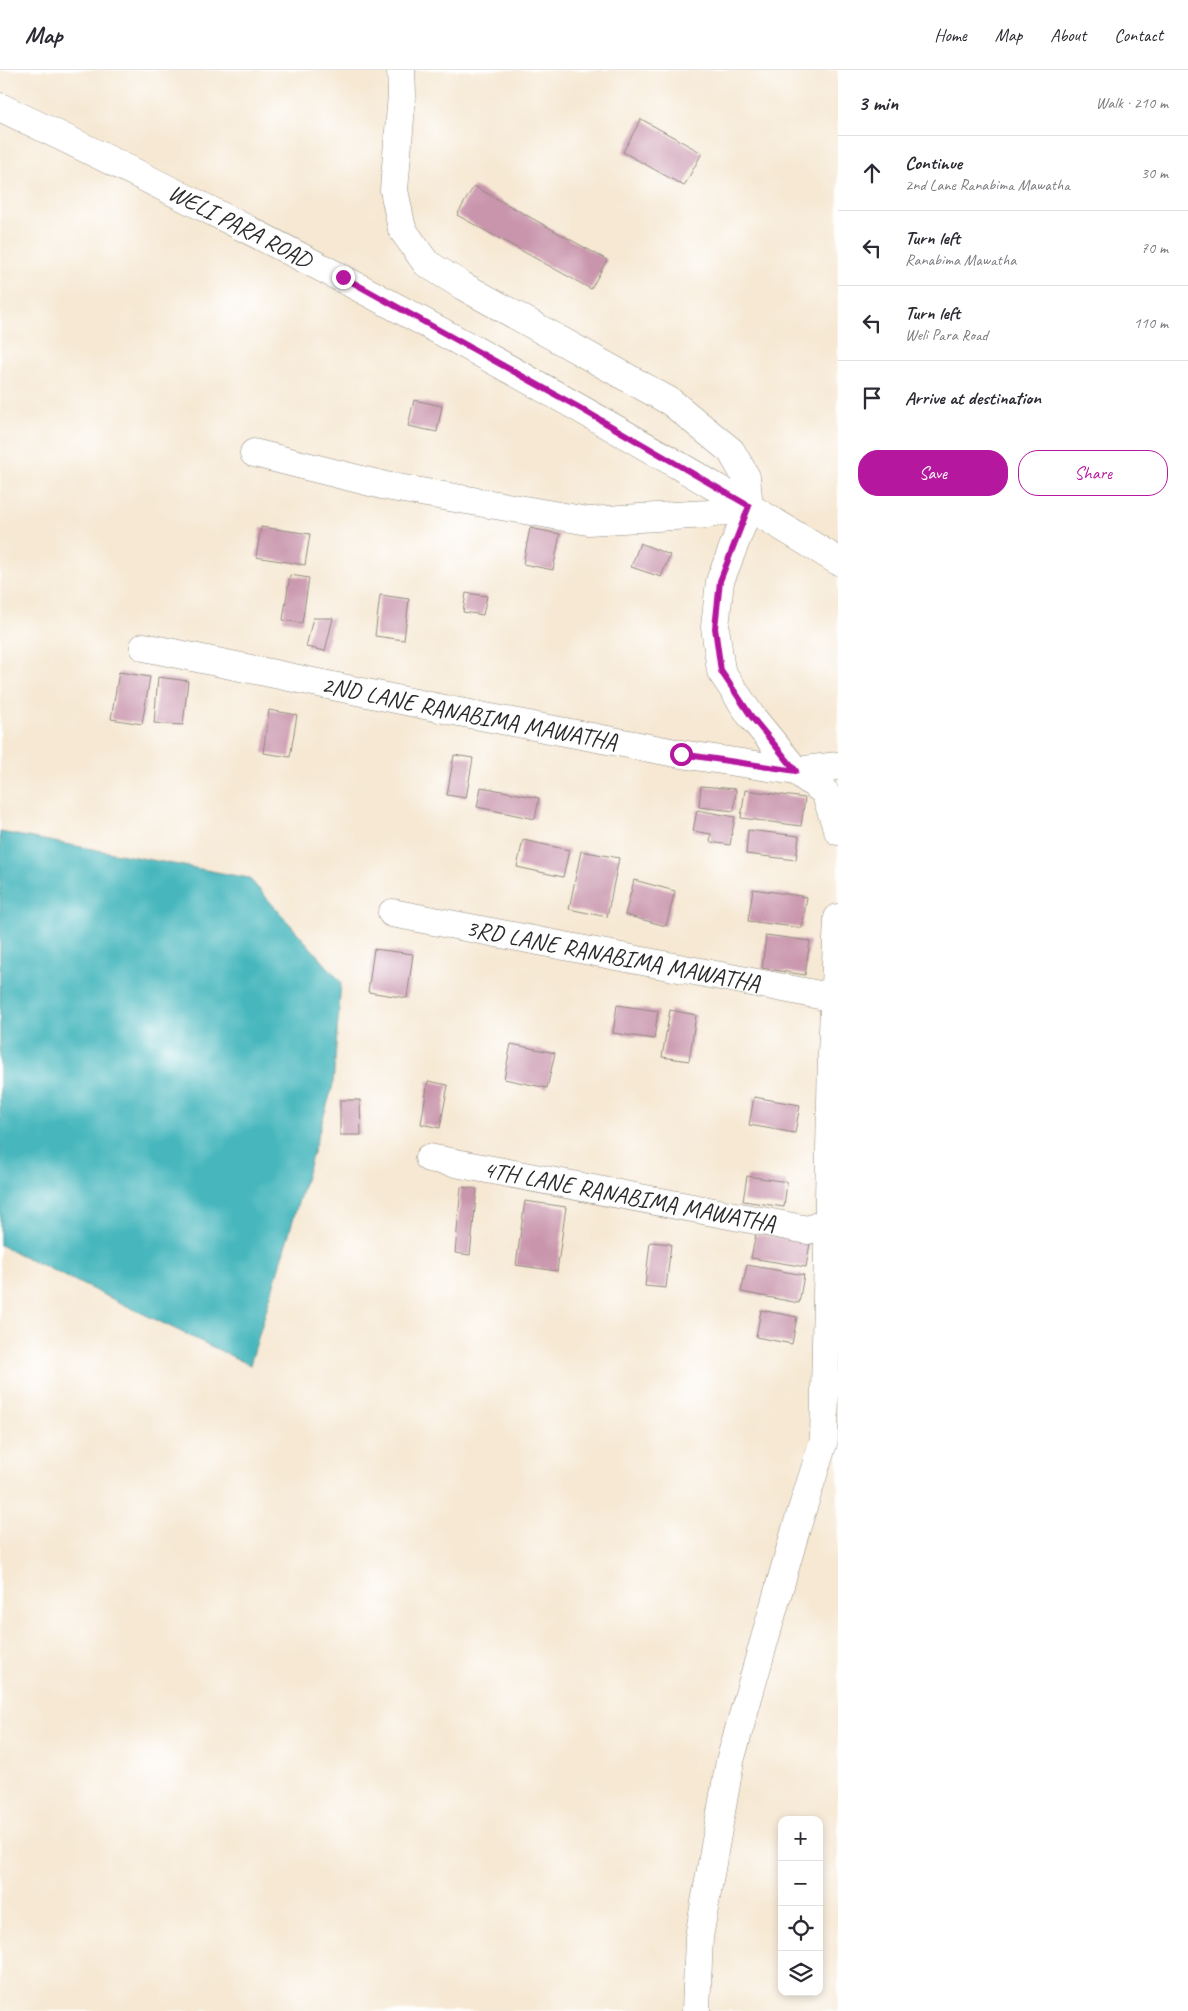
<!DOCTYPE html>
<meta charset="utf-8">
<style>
body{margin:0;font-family:Caveat,sans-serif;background:#f7f7f7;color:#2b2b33}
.controls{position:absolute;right:15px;bottom:15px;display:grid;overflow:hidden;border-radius:10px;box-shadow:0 2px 8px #0003}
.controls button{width:45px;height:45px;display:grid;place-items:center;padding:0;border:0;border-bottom:1px solid #e1e1e2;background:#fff;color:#2b2b33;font:25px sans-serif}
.stop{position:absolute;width:15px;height:15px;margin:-11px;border:4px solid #b5179e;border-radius:50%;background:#fff}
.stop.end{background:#b5179e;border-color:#fff;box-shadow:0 1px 5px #0008}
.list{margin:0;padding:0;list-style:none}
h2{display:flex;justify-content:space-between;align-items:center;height:65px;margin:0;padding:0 20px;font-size:21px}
h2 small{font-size:16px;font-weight:400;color:#7c7c81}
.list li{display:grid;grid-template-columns:32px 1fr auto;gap:15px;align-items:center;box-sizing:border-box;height:75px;padding:0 20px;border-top:1px solid #e1e1e2}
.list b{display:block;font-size:19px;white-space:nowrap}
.list p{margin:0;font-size:16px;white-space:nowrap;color:#7c7c81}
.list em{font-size:16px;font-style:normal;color:#7c7c81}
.actions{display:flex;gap:10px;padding:15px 20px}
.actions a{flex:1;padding:11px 0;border:1px solid #b5179e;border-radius:20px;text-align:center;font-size:18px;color:#b5179e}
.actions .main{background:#b5179e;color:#fff}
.icon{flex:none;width:28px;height:28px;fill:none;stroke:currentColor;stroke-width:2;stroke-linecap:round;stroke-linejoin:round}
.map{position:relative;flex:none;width:838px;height:1941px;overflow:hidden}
header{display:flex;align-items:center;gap:30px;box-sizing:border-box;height:70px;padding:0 25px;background:#fff;border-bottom:1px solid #e1e1e2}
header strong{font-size:24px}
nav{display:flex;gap:28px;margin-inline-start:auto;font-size:18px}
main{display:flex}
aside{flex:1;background:#fff}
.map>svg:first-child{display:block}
.water{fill:#47b7bd;stroke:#397174}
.building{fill:#c995ac}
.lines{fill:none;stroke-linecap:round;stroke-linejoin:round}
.minor-casing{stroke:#908a7f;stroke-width:29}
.minor{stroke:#fff;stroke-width:28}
.route{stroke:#b5179e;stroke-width:6}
.labels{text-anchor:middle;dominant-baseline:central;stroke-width:4.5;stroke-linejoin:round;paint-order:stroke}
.street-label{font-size:24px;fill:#2b2b2b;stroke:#fff}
</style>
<header>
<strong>Map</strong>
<nav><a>Home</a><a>Map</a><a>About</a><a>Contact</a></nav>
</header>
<main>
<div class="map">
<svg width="838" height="1941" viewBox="0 0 838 1941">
<rect width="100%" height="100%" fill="#fff"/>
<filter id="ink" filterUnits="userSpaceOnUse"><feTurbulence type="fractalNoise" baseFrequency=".02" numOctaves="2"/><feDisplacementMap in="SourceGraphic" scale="10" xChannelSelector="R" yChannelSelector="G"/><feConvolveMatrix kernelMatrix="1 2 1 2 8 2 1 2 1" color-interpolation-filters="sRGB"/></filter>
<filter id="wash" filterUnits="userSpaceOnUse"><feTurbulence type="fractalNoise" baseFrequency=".0096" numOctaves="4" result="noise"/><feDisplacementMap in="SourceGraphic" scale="20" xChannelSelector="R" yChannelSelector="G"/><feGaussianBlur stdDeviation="1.12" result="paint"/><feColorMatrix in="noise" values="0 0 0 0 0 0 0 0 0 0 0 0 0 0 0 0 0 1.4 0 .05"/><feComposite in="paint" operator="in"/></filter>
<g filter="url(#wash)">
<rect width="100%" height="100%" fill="#f6e8d3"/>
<polygon class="water" points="0,762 249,808 341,912 333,1015 250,1295 0,1175"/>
<g id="blocks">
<g class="building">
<polygon points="641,49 702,83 684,116 623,82"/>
<polygon points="474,116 607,190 591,219 457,145"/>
<polygon points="414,330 442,336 437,362 408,356"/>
<polygon points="261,457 310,464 305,495 256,487"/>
<polygon points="530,458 560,464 553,500 523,494"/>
<polygon points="640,473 670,485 661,507 631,497"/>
<polygon points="290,505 309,508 302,553 283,550"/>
<polygon points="466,523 487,526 483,545 463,542"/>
<polygon points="380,525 409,529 404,570 375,566"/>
<polygon points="313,548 333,548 325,581 306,577"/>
<polygon points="119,602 150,607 142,654 111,649"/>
<polygon points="158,607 188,611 183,655 154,653"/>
<polygon points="269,640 297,645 290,687 263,683"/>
<polygon points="454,685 473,688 466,728 447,725"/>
<polygon points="701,716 736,719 734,741 699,737"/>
<polygon points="481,717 539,728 535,749 477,737"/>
<polygon points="745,720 805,728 801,756 741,748"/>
<polygon points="697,740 735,747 730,775 710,772 711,764 693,761"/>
<polygon points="748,760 799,766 796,790 746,784"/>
<polygon points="523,770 569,780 563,807 517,797"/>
<polygon points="581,781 619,788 607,847 569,839"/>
<polygon points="634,810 675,821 666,856 625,845"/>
<polygon points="753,819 807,827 802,858 748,851"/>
<polygon points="766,865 810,871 805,905 762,898"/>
<polygon points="374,879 413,884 407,928 368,922"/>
<polygon points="617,935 658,941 654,969 613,963"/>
<polygon points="670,940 696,945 689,991 662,987"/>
<polygon points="511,974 555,983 547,1018 504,1009"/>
<polygon points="428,1011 448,1015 440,1058 421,1054"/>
<polygon points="754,1027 800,1035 795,1063 749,1055"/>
<polygon points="340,1030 360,1030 361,1065 340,1065"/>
<polygon points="747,1106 787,1112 784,1137 743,1131"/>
<polygon points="461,1117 477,1119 470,1185 455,1183"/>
<polygon points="525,1131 566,1137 557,1201 516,1195"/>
<polygon points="756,1164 810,1173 806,1197 751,1188"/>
<polygon points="650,1172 671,1174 666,1218 645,1216"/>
<polygon points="747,1195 804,1205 799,1233 741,1222"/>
<polygon points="761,1240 797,1247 792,1274 756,1267"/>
</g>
</g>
</g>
<g filter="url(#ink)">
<use href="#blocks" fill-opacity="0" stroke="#908a7f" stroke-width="1"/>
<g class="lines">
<g class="minor-casing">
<g id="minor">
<polyline points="401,0 402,25 394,120 402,159 426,193 463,216 671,332 731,381 746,407 749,437 720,511 715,557 721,601 751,646 796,701 825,722 838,761"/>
<path id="s1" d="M0 37C287 174 567 324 838 491"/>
<polyline points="254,383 386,416 588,451 708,444 749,437"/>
<path id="s2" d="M144 577 454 641 681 684 796 701 838 696"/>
<path id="s3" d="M392 843 835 928"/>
<path id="s4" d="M429 1088 808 1160 828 1152"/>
<polyline points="696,1941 699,1867 730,1691 796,1459 824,1370 832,984 838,848"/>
</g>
</g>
<use href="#minor" class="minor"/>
</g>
</g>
<g class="lines" filter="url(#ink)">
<polyline class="route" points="343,207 578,337 749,436 720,511 715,558 721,601 751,646 796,701 681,684"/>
</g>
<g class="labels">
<g class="street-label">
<text stroke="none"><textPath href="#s1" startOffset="268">WELI PARA ROAD</textPath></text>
<text stroke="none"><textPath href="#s2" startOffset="332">2ND LANE RANABIMA MAWATHA</textPath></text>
<text stroke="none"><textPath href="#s3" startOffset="225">3RD LANE RANABIMA MAWATHA</textPath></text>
<text stroke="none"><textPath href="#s4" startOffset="204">4TH LANE RANABIMA MAWATHA</textPath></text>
</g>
</g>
</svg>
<div class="controls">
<button>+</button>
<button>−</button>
<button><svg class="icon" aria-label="locate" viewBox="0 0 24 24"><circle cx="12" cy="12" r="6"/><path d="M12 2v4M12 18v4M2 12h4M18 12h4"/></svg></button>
<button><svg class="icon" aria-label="layers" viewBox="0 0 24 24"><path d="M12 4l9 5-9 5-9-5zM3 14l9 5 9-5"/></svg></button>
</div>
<div class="stop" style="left:681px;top:684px"></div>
<div class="stop end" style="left:343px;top:207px"></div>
</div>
<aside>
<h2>3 min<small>Walk · 210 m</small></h2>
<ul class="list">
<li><svg class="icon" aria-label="ahead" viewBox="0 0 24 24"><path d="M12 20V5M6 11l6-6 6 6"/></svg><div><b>Continue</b><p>2nd Lane Ranabima Mawatha</p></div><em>30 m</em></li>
<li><svg class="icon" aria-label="left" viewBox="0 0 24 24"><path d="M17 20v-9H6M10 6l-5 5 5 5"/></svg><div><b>Turn left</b><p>Ranabima Mawatha</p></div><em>70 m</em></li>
<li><svg class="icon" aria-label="left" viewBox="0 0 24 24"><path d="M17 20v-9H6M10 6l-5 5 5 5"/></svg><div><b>Turn left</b><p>Weli Para Road</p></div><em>110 m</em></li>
<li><svg class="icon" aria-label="arrive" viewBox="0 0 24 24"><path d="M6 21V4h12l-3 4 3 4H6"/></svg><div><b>Arrive at destination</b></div></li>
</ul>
<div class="actions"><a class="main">Save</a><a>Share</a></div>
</aside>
</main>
